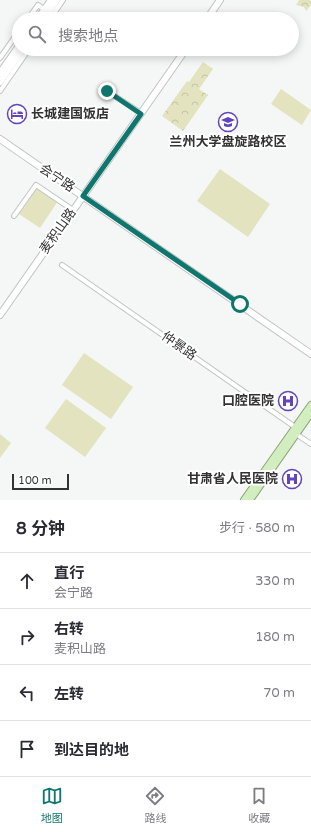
<!DOCTYPE html>
<html lang="zh">
<meta charset="utf-8">
<style>
body{margin:0;font-family:"Varela Round","Noto Sans SC",sans-serif;background:#f2f2f3;color:#2b2b33}
.scale{position:absolute;left:12px;bottom:10px;width:57px;box-sizing:border-box;padding-left:4px;border:2px solid #313231;border-top:0;font-size:11px;line-height:14px;white-space:nowrap;color:#313231;-webkit-text-stroke:3px #fff;paint-order:stroke}
.stop{position:absolute;width:12px;height:12px;margin:-9px;border:3px solid #0f766e;border-radius:50%;background:#fff}
.stop.end{background:#0f766e;border-color:#fff;box-shadow:0 1px 4px #0008}
.list{margin:0;padding:0;list-style:none}
h2{display:flex;justify-content:space-between;align-items:center;height:52px;margin:0;padding:0 16px;font-size:17px}
h2 small{font-size:13px;font-weight:400;color:#7c7c81}
.list li{display:grid;grid-template-columns:26px 1fr auto;gap:12px;align-items:center;box-sizing:border-box;height:56px;padding:0 16px;border-top:1px solid #e1e1e2}
.list b{display:block;font-size:15px;white-space:nowrap}
.list p{margin:0;font-size:13px;white-space:nowrap;color:#7c7c81}
.list em{font-size:13px;font-style:normal;color:#7c7c81}
.icon{flex:none;width:22px;height:22px;fill:none;stroke:currentColor;stroke-width:2;stroke-linecap:round;stroke-linejoin:round}
.map{position:relative;flex:none;width:311px;height:500px;overflow:hidden}
.search{position:absolute;background:#fff;box-shadow:0 2px 10px #0003;left:12px;right:12px;top:12px;height:44px;display:flex;align-items:center;gap:10px;box-sizing:border-box;padding:0 14px;border-radius:22px;color:#7c7c81;font-size:15px}
.sheet{height:276px;background:#fff}
nav{display:flex;justify-content:space-around;align-items:center;box-sizing:border-box;height:56px;border-top:1px solid #e1e1e2;background:#fff;font-size:11px;color:#7c7c81}
nav a{display:grid;justify-items:center;gap:2px}
nav .on{color:#0f766e}
.map>svg:first-child{display:block}
.grass{fill:#e3e3bf}
.park{fill:url(#park-crowns)}
.lines{fill:none;stroke-linecap:round;stroke-linejoin:round}
.street-casing{stroke:#c1c4c2;stroke-width:6}
.secondary-casing{stroke:#c1c4c2;stroke-width:8}
.primary-casing{stroke:#86a472;stroke-width:8}
.street{stroke:#fff;stroke-width:4}
.secondary{stroke:#fff;stroke-width:6}
.primary{stroke:#d2edbf;stroke-width:6}
.route{stroke:#0f766e;stroke-width:5}
.labels{text-anchor:middle;dominant-baseline:central;stroke-width:4;stroke-linejoin:round;paint-order:stroke}
.poi-label{font-size:13px;font-weight:bold;fill:#313231;stroke:#fff;text-anchor:end}
.street-label{font-size:13px;fill:#313231;stroke:#fff}
</style>
<div class="map">
<svg width="311" height="500" viewBox="0 0 311 500">
<defs>
<pattern id="park-crowns" width="20" height="18" patternUnits="userSpaceOnUse"><rect width="20" height="18" fill="#e3e3bf"/><path d="M2 6a3 3 0 1 1 6 0M12 15a3 3 0 1 1 6 0" fill="none" stroke="#c3c3a5"/></pattern>
</defs>
<rect width="100%" height="100%" fill="#f4f7f5"/>
<g class="grass">
<polygon points="281,89 311,110 302,125 271,104"/>
<polygon points="220,169 270,204 248,237 197,201"/>
<polygon points="38,187 58,201 40,228 19,214"/>
<polygon points="84,353 133,387 111,419 62,385"/>
<polygon points="66,399 106,428 85,457 45,428"/>
<polygon points="0,434 11,443 0,458"/>
</g>
<g class="park">
<polygon points="299,0 311,0 311,5 306,11 304,7 296,5"/>
<polygon points="203,62 213,69 199,89 208,95 183,131 162,116 187,81 191,83 189,82"/>
</g>
<g class="lines">
<g class="street-casing">
<g id="street">
<polyline points="28,19 38,5 45,10"/>
<polyline points="50,19 63,0"/>
<polyline points="0,58 19,31"/>
<polyline points="0,91 29,49"/>
<polyline points="107,91 141,113"/>
<polyline points="14,216 36,185 73,210"/>
<polyline points="62,265 295,427"/>
<polyline points="296,434 311,444"/>
</g>
</g>
<g class="secondary-casing">
<g id="secondary">
<polyline points="38,19 51,0"/>
<polyline points="44,19 57,0"/>
<polyline points="207,19 220,0"/>
<polyline points="0,73 19,46"/>
<polyline points="0,82 23,49"/>
<polyline points="0,139 311,354"/>
<polyline points="0,315 186,49"/>
</g>
</g>
<g class="primary-casing">
<g id="primary">
<polyline points="244,500 311,405"/>
<polyline points="250,500 311,413"/>
</g>
</g>
<use href="#street" class="street"/>
<use href="#secondary" class="secondary"/>
<use href="#primary" class="primary"/>
</g>
<g class="lines">
<polyline class="route" points="107,91 141,114 83,196 240,304"/>
</g>
<defs>
<g id="hotel-ring" transform="scale(1)"><circle r="9.5" fill="#fff" stroke="#6244bd" stroke-width="1.5"/><path d="M-6-4.5h1.5V1H6V5H4.5V3h-9V5H-6ZM-4 0a1.8 1.8 0 1 1 3.6 0ZM.5 0V-2.5h3Q6-2.5 6 0Z" fill="#6244bd"/></g>
<g id="university-ring" transform="scale(1)"><circle r="9.5" fill="#fff" stroke="#6244bd" stroke-width="1.5"/><path d="M0-5L7-2L0 1L-7-2ZM-4 1L0 2.5L4 1V4Q0 6-4 4Z" fill="#6244bd"/></g>
<g id="hospital-ring" transform="scale(1)"><circle r="9.5" fill="#fff" stroke="#6244bd" stroke-width="1.5"/><path d="M-5-5h3v3.5h4V-5h3V5h-3V1.5h-4V5h-3Z" fill="#6244bd"/></g>
</defs>
<g fill-rule="evenodd">
<use href="#hotel-ring" x="17" y="114"/>
<use href="#university-ring" x="228" y="122"/>
<use href="#hospital-ring" x="288" y="401"/>
<use href="#hospital-ring" x="292" y="479"/>
</g>
<g class="labels">
<g class="poi-label">
<text x="31" y="114" text-anchor="start">长城建国饭店</text>
<text x="228" y="142" text-anchor="middle">兰州大学盘旋路校区</text>
<text x="274" y="401">口腔医院</text>
<text x="278" y="479">甘肃省人民医院</text>
</g>
<g class="street-label">
<text transform="translate(57 178) rotate(34)">会宁路</text>
<text transform="translate(58 231) rotate(-55)">麦积山路</text>
<text transform="translate(179 346) rotate(35)">仲景路</text>
</g>
</g>
</svg>
<div class="scale">100 m</div>
<div class="stop" style="left:240px;top:304px"></div>
<div class="stop end" style="left:107px;top:91px"></div>
<div class="search"><svg class="icon" aria-label="search" viewBox="0 0 24 24"><circle cx="10" cy="10" r="6"/><path d="M15 15l6 6"/></svg>搜索地点</div>
</div>
<section class="sheet">
<h2>8 分钟<small>步行 · 580 m</small></h2>
<ul class="list">
<li><svg class="icon" aria-label="ahead" viewBox="0 0 24 24"><path d="M12 20V5M6 11l6-6 6 6"/></svg><div><b>直行</b><p>会宁路</p></div><em>330 m</em></li>
<li><svg class="icon" aria-label="right" viewBox="0 0 24 24"><path d="M7 20v-9h11M14 6l5 5-5 5"/></svg><div><b>右转</b><p>麦积山路</p></div><em>180 m</em></li>
<li><svg class="icon" aria-label="left" viewBox="0 0 24 24"><path d="M17 20v-9H6M10 6l-5 5 5 5"/></svg><div><b>左转</b></div><em>70 m</em></li>
<li><svg class="icon" aria-label="arrive" viewBox="0 0 24 24"><path d="M6 21V4h12l-3 4 3 4H6"/></svg><div><b>到达目的地</b></div></li>
</ul>
</section>
<nav>
<a class="on"><svg class="icon" aria-label="map" viewBox="0 0 24 24"><path d="M3 6l6-2 6 2 6-2v14l-6 2-6-2-6 2zM9 4v14M15 6v14"/></svg>地图</a>
<a><svg class="icon" aria-label="directions" viewBox="0 0 24 24"><path d="M12 3l9 9-9 9-9-9zM9 14v-3h6M13 9l2 2-2 2"/></svg>路线</a>
<a><svg class="icon" aria-label="saved" viewBox="0 0 24 24"><path d="M7 4h10v16l-5-4-5 4z"/></svg>收藏</a>
</nav>
